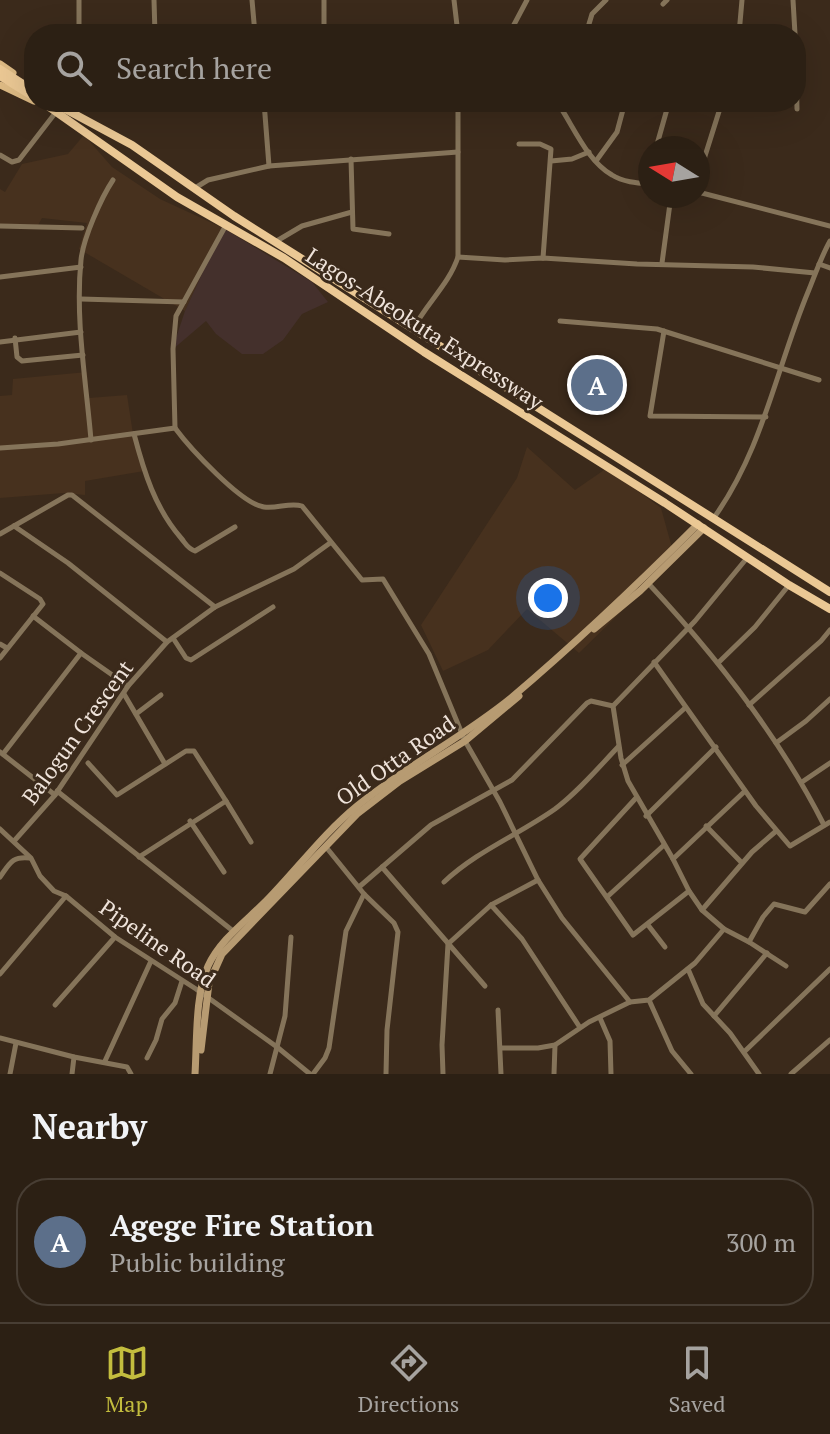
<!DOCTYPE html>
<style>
body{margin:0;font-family:"PT Serif",serif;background:#382d22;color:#f1f3f6}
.compass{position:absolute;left:638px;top:136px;width:72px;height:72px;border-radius:50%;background:#2c2014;box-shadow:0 8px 32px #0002;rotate:281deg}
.you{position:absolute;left:548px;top:598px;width:28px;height:28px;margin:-20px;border:6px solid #fff;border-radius:50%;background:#1a73e8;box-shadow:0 0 0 12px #1a73e833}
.badge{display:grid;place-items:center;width:52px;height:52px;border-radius:50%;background:#c3bd3e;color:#fff;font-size:26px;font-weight:700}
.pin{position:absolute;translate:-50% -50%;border:4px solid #fff;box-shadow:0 2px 8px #0006}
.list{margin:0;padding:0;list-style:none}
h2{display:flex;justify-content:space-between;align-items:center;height:104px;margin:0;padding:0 32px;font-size:34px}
h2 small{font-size:26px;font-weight:400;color:#a6a3a0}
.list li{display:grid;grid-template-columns:52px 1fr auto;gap:24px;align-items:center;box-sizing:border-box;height:128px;margin:0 16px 16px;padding:0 16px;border:2px solid #483e34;border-radius:32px}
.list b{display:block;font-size:30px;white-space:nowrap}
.list p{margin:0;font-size:26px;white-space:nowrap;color:#a6a3a0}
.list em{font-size:26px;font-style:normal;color:#a6a3a0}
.icon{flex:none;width:44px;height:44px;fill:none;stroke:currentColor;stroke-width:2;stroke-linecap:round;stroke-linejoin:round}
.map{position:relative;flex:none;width:830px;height:1074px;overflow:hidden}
.search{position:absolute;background:#2c2014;box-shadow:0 8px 32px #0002;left:24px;right:24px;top:24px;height:88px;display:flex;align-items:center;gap:20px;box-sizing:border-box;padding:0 28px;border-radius:32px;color:#a6a3a0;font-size:30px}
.sheet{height:248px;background:#2c2014}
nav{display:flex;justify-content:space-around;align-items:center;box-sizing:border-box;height:112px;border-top:2px solid #483e34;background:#2c2014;font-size:22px;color:#a6a3a0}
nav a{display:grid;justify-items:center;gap:4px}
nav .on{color:#c3bd3e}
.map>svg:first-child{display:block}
.built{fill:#47311e}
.industrial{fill:#44302c}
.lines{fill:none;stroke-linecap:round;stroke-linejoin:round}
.minor{stroke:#85745a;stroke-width:5}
.secondary{stroke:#b79b72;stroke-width:7}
.primary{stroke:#ddba84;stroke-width:7}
.trunk{stroke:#ebc894;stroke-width:8}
.labels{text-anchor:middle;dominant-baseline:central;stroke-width:6;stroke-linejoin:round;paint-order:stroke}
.street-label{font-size:22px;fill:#efe3da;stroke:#3b2a1b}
</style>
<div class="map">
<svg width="830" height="1074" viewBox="0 0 830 1074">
<rect width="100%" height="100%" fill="#3b2a1b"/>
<g class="built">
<polygon points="84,135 112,167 160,199 223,228 185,311 79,249 87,223 42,218 38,225 0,224 0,189 5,192 22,164 68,154"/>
<polygon points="87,372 89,398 127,395 133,434 144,471 85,481 85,495 64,493 0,498 0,396 12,395 13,379"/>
<polygon points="527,447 575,490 607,468 661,508 674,555 673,561 579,653 527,609 488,650 443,671 421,625 517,478"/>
</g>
<polygon class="industrial" points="223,228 312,282 328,302 302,314 283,340 263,354 242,354 216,334 206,321 172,350 185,311"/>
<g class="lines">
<g class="minor">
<polyline points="79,0 79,34"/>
<polyline points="154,0 155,34"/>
<polyline points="252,0 255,34"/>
<polyline points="324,0 324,34"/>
<polyline points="454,0 458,34"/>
<polyline points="793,0 795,34"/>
<polyline points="663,4 667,0"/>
<polyline points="509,34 527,0"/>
<polyline points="586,34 592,14 606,0"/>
<polyline points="739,34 742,0"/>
<polyline points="796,66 797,109"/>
<polyline points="264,102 269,166"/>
<polyline points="328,102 343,102"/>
<path d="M557 102C573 125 587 161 612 175 623 182 637 183 650 184"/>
<polyline points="519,144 540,144 551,149 543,258"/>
<polyline points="656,148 669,102"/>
<polyline points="0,155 12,162 19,160 56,112"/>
<polyline points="351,159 353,229 389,234"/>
<polyline points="551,161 572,159 589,152"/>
<polyline points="596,161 617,132 625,102"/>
<polyline points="195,188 208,180 269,166 458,152"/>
<polyline points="698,192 830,226"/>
<polyline points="698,192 705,156 722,102"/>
<polyline points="0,226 82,228"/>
<polyline points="275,242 302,226 352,212"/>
<polyline points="458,257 505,260 543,258 637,264 753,267 815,273"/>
<polyline points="662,263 671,196"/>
<polyline points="819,264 830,268"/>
<polyline points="0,277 81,267"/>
<polyline points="81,299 184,302"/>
<polyline points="560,321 657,329 819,380"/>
<path d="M413 329C427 303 449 284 458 257V102"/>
<polyline points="664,331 650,416 766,417"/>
<polyline points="15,338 17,357 22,361 83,355"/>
<polyline points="0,342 81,332"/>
<path d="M175 428C189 447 241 504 264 507 277 509 290 502 302 506L362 580 383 579 429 654 465 741 500 802 538 880 562 918 630 1002"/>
<polyline points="175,428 173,349 176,316 226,225"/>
<path d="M134 434C144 472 155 508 181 538 186 544 187 548 195 551L235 527"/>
<path d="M91 440C86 381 75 319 81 260 83 239 101 198 113 180"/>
<polyline points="0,448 58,444 175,428"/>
<path d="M713 519C763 450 776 369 808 292 815 275 821 257 830 241"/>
<polyline points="14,526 68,563 167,642"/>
<polyline points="0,534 68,495 72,495 215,607"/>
<polyline points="747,558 695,621 613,706 621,758 628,781 673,859 689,891 702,910 724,929 749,942 763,917 774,904 805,912 830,884"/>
<polyline points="0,573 40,599 43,604 0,658"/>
<path d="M648 583C716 656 779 736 824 825"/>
<polyline points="33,616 81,653 128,686"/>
<polyline points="173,638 186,658 191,660 273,607"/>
<polyline points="0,644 7,648"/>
<polyline points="654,662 756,806 790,846 830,822"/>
<polyline points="718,663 755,627 789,585"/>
<polyline points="124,694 165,764"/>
<polyline points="749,705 821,641 830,630"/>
<polyline points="136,714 161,695"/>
<polyline points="776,743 806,721 830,699"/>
<polyline points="0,752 55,795"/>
<polyline points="3,754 81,653"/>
<polyline points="88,763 117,795 186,751 194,751 226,801"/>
<polyline points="622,765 685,708"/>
<polyline points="802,782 830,763"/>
<polyline points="57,791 233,931"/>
<polyline points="636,798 580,859 633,935 689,891"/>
<polyline points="646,816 716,747"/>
<polyline points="190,821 224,872"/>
<polyline points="706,826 742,863"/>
<polyline points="0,829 31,858 40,876 54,891 66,896 115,937 196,989 277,1047 310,1074"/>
<polyline points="15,840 55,795 128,686 167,642 215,607 294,569 330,543"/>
<polyline points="326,847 364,894 394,923 398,932 387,1030 386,1074"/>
<polyline points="139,857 226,801 251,842"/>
<polyline points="673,859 745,791"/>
<polyline points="382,867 485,986"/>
<path d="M0 877C10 863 12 856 30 858"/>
<path d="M444 882C477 851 518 835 555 809 578 792 598 768 618 747"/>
<polyline points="359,887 431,825 512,780 587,703 591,701 613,706"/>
<polyline points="607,897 664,845"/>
<polyline points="491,905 522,939 579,1026"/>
<polyline points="702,910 752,852 775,832"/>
<polyline points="648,925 665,947"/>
<polyline points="749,942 786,966"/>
<polyline points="688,969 703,1004 730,1033 759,1074"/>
<polyline points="0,974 66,896"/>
<polyline points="649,1000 672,1051 691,1074"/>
<polyline points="55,1005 115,937"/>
<polyline points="498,1010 501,1074"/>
<polyline points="714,1016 767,953"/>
<polyline points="600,1018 610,1041 611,1074"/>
<polyline points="0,1038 74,1057 127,1067 131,1074"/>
<polyline points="501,1048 538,1048 555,1045 589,1022 630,1002 649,1000 695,963 724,929"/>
<polyline points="744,1052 830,969"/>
<polyline points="147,1058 156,1040 162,1019 175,1003 182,981"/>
<polyline points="105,1061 151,961"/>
<polyline points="10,1074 16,1043"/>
<polyline points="72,1074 74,1057"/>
<polyline points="270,1074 285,1016 291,937"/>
<polyline points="313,1074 325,1058 329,1048 346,931 364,894"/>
<polyline points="443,1074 442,1045 448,944 491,905 538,880"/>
<polyline points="554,1074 555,1045"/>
<polyline points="791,1074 830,1040"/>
</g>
<g class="secondary">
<polyline points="594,629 640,591 704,528"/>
<polyline points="201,1050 209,983 222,954 357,814 400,781 465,741 519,696"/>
<path d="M195 1074C197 1042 195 994 208 966 221 938 248 920 269 898 298 868 324 833 357 806 406 766 462 738 511 698 576 643 638 584 698 524"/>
</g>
<g class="primary">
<polyline points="0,64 13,73"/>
<polyline points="0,85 34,101"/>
</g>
<g class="trunk">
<polyline points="0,69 34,91"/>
<polyline points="0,76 34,97"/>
<polyline points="42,102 177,197 284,258 424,352 665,503 789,585 830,609"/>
<polyline points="52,102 132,145 234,216 830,592"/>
</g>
</g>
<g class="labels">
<g class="street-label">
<text transform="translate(425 328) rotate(33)">Lagos-Abeokuta Expressway</text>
<text transform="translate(77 732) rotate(-54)">Balogun Crescent</text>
<text transform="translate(395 760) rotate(-35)">Old Otta Road</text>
<text transform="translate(158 943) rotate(35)">Pipeline Road</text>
</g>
</g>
</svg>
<svg class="compass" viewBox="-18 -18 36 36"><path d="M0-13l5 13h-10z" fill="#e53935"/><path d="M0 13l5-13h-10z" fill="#a6a3a0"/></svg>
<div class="you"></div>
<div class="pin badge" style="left:597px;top:385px;background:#5c6f8a">A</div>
<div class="search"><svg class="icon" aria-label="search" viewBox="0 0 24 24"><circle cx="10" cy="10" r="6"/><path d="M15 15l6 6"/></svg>Search here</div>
</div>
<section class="sheet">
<h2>Nearby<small></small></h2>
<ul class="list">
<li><span class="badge" style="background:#5c6f8a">A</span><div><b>Agege Fire Station</b><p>Public building</p></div><em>300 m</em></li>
</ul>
</section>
<nav>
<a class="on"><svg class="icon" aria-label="map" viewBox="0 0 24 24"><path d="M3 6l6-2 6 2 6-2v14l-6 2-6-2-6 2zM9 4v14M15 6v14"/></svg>Map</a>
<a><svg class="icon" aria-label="directions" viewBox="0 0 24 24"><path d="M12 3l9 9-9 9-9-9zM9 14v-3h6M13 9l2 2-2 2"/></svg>Directions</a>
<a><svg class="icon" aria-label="saved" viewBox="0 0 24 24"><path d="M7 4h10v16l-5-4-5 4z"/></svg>Saved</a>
</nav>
